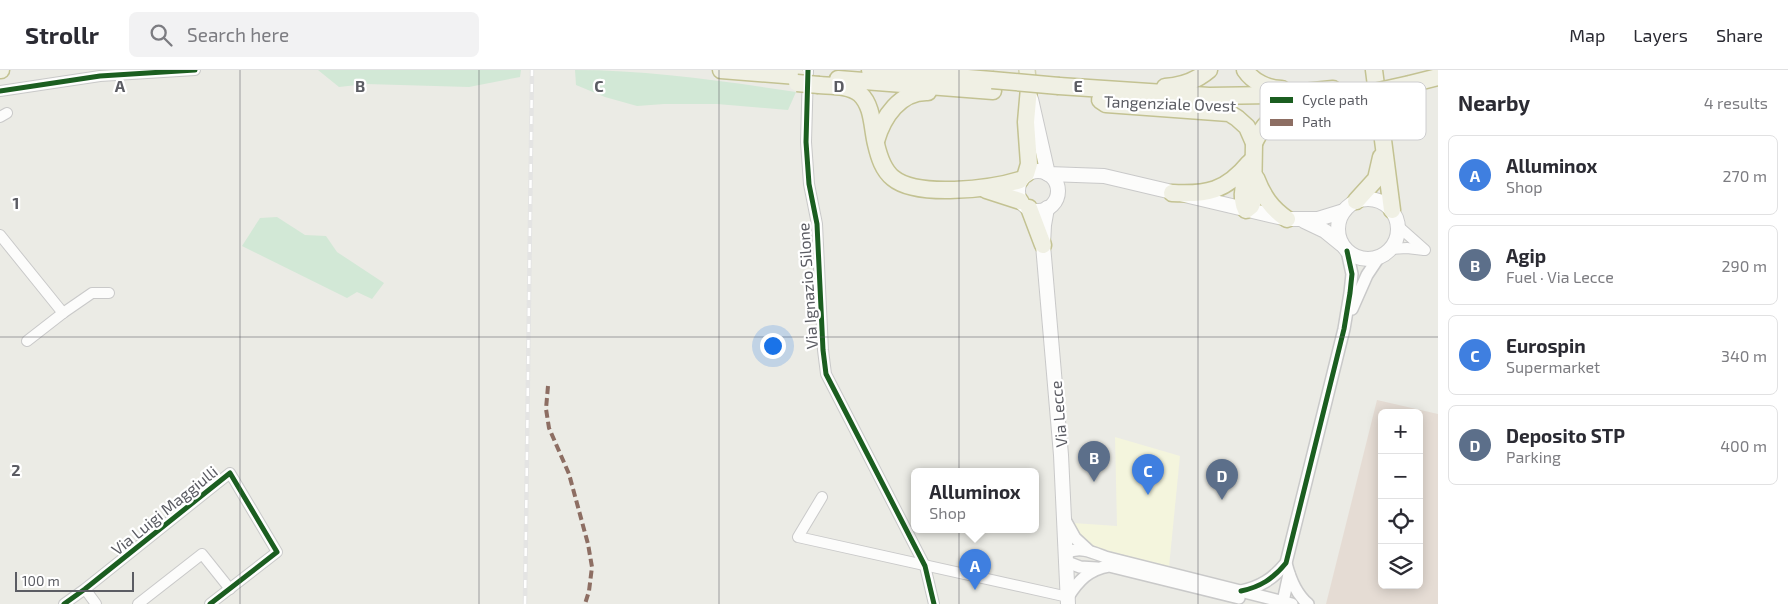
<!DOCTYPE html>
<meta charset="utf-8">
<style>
body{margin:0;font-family:"Exo 2",sans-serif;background:#f2f2f3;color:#2b2b33}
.controls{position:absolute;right:15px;bottom:15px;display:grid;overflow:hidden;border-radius:8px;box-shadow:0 2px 12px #0003}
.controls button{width:45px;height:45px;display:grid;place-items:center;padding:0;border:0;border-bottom:1px solid #e1e1e2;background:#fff;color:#2b2b33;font:25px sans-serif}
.scale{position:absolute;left:15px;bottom:12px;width:119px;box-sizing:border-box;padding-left:5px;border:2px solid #5b5c63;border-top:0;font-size:14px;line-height:18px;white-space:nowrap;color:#5b5c63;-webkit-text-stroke:4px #fff;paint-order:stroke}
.you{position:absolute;left:772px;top:275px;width:18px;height:18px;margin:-12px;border:4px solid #fff;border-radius:50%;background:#1a73e8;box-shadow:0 0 0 8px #1a73e833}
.badge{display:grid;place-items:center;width:32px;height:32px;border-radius:50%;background:#7c3aed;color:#fff;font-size:16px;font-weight:700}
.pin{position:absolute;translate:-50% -41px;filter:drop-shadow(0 1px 2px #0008)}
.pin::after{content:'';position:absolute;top:26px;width:18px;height:15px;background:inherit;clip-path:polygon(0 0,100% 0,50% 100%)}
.popup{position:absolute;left:911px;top:398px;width:128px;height:65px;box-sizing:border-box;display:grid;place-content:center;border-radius:8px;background:#fff;filter:drop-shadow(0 1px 4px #0005);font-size:16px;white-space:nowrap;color:#7c7c81}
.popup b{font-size:19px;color:#2b2b33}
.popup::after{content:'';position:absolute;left:50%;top:100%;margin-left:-10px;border:10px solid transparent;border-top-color:#fff}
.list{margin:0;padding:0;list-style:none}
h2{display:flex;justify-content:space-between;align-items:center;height:65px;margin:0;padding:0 20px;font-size:21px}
h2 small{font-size:16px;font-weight:400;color:#7c7c81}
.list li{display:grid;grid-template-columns:32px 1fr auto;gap:15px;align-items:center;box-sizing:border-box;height:80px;margin:0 10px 10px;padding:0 10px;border:1px solid #e1e1e2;border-radius:8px}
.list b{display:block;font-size:19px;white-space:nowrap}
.list p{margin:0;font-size:16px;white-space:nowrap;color:#7c7c81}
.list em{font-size:16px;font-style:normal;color:#7c7c81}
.icon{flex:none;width:28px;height:28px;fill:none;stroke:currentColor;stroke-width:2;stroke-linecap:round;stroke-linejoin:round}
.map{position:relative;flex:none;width:1438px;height:534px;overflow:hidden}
header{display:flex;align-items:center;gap:30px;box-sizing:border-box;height:70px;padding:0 25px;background:#fff;border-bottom:1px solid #e1e1e2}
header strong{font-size:24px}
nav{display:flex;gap:28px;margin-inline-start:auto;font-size:18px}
.search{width:350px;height:45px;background:#f2f2f3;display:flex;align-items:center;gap:12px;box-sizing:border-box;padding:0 18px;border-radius:8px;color:#7c7c81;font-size:19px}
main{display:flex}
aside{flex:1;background:#fff}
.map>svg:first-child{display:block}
.commercial{fill:#f4f5dd}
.medical{fill:#e5dcd4;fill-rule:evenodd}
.green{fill:#d2e8d6}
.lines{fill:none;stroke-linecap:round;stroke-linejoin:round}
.minor-casing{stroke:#c9c9c9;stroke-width:12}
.tertiary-casing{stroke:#c9c9c9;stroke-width:14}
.secondary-casing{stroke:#c9c9c9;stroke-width:16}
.primary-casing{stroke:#d3d3b2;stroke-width:18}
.trunk-casing{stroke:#c3c292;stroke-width:19}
.minor{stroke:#fcfcfb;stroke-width:10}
.tertiary{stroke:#fcfcfb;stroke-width:11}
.secondary{stroke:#fcfcfb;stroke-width:14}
.primary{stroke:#f1f2e7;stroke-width:15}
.trunk{stroke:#f0f0e4;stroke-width:16}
.rail-casing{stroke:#e4e4e3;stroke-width:4.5}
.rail{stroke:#fff;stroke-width:2.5;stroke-dasharray:8;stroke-linecap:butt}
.trunk-bridge-casing{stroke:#c3c292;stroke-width:19;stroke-linecap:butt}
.trunk-bridge{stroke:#f0f0e4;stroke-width:16}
.quiet{stroke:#8d6e63;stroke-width:4;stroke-dasharray:8 4;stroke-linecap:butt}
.cycleway-casing{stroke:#fff;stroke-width:8}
.cycleway{stroke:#1b5e20;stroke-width:5}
.grid{fill:none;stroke:#5b5c63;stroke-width:1;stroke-opacity:0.55}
.labels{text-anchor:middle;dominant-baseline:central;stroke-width:4.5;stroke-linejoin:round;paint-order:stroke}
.street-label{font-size:16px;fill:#5b5c63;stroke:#fff}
.key{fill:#fff;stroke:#ceced0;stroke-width:1}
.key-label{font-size:14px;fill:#5b5c63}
.grid-label{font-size:16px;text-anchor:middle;font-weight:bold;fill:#5b5c63;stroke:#fff;stroke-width:4.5;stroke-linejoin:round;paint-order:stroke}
</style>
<header>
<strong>Strollr</strong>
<div class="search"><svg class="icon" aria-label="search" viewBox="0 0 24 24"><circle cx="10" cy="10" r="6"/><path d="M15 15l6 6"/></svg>Search here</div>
<nav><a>Map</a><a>Layers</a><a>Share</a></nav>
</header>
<main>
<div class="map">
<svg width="1438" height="534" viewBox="0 0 1438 534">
<rect width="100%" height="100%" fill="#ebebe5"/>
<polygon class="commercial" points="1115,367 1180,386 1169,497 1098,478 1082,470 1073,453 1117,456"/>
<path class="medical" d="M1377 330 1438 344V534H1326ZM1382 343H1419V515H1382Z"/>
<g class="green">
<polygon points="318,0 521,0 520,7 469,17 366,14 339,17"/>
<path d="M575 0C649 0 723 11 796 22L788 40 717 34H664L637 36 605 27 576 15Z"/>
<polygon points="277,147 305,165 326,166 337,182 384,213 372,229 357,222 347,228 242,176 260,148"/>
</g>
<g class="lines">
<g class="minor-casing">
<g id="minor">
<polyline points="808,0 806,72 809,114 817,154 823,280 826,304 925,496 934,534"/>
<polyline points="0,21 100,6 195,0"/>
<polyline points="0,47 7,43"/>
<polyline points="1398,156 1425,180"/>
<polyline points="0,165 63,243"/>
<polyline points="1390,179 1407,178 1424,180"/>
<polyline points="27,271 63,243 92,223 109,223"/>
<polyline points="822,427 798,467 1068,527"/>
<polyline points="85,519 96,534"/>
<polyline points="64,534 85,519 230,403 277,482 210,534"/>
<polyline points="138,534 202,484 230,519"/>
</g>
</g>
<g class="tertiary-casing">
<g id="tertiary">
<polyline points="1352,239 1367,205 1379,187"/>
<polyline points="1065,450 1075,468 1088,480"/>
<path d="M1066 483C1080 476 1092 482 1105 487L1292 534"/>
<polyline points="1067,492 1080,497 1097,498"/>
<path d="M1286 493C1290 509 1296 524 1308 534"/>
<path d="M1241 521C1260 517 1273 509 1286 493L1344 259 1350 223 1352 204 1347 181"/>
<path d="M1068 527C1078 511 1089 499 1109 496L1239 528"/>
<polyline points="1278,534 1284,527 1289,504"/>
</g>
</g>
<g class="secondary-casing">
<g id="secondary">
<polyline points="1031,29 1048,104 1104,106 1287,149 1318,149 1344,141"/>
<circle cx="1038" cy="121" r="20"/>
<circle cx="1368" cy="159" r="30"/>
<polyline points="1047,138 1044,155 1043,175 1061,385 1068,534"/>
<polyline points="1304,151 1325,161 1341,174"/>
</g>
</g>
<g class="primary-casing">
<polyline id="primary" points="1027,0 1029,18"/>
</g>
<g class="trunk-casing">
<g id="trunk">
<polyline points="0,0 1,0"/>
<polyline points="721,0 797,6"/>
<polyline points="870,0 992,10"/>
<path d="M1245 0C1253 12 1268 19 1282 19"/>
<polyline points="1374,0 1392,140"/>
<polyline points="838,9 993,21"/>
<polyline points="1410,14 1438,7"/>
<path d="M819 15C832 16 849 15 860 24 873 36 872 58 876 74 879 87 883 100 893 108 917 128 991 119 1020 110"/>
<polyline points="1059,16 1209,26 1274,25 1333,19"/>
<path d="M1165 17C1182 16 1196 11 1209 0"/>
<path d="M1100 30 1106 34 1229 43 1237 48 1247 57 1254 73 1253 131 1251 136 1246 140C1238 125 1247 104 1252 90"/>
<path d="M876 71C883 47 900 21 928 22"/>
<path d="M1254 73C1272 36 1292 39 1328 34L1333 29"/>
<polyline points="1026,104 1029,94 1026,52 1029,18"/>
<path d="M1256 108C1263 126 1271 138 1287 149"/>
<polyline points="986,120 1020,131"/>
<path d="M1172 123C1207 125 1226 121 1249 93"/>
<polyline points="1356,131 1376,109 1381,87"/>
<polyline points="1029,138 1043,175"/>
</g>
</g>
<use href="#minor" class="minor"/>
<use href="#tertiary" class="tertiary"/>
<use href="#secondary" class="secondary"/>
<use href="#primary" class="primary"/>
<use href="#trunk" class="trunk"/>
<g class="rail-casing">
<polyline id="rail" points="525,534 532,0"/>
</g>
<use href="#rail" class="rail"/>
<g class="trunk-bridge-casing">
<g id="trunk-bridge">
<polyline points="992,10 1059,16"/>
<polyline points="797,13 819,15"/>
<polyline points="1333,29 1365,24 1410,14"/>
</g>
</g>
<use href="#trunk-bridge" class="trunk-bridge"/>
<polyline class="quiet" points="548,316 546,339 549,358 569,404 588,474 592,497 589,521 585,534"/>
<g class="cycleway-casing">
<g id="cycleway">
<polyline points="808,0 806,72 809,114 817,154 823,280 826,304 925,496 934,534"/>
<polyline points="0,21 100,6 195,0"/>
<path d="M1241 521C1260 517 1273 509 1286 493L1344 259 1350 223 1352 204 1347 181"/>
<polyline points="64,534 85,519 230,403 277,482 210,534"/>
</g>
</g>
<use href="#cycleway" class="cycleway"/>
</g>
<path class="grid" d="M240 0V534M479 0V534M719 0V534M959 0V534M1198 0V534M0 267H1438"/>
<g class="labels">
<g class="street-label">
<text transform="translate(1170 33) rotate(2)">Tangenziale Ovest</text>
<text transform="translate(807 216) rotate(-94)">Via Ignazio Silone</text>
<text transform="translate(1058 344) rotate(-95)">Via Lecce</text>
<text transform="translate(164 440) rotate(-39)">Via Luigi Maggiulli</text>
</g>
</g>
<rect x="1260" y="12" width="166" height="58" rx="8" class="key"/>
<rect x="1270" y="27" width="23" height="6" fill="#1b5e20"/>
<rect x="1270" y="49" width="23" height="7" fill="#8d6e63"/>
<g class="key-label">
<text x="1302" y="35">Cycle path</text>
<text x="1302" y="57">Path</text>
</g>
<g class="grid-label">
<text x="120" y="22">A</text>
<text x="360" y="22">B</text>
<text x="599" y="22">C</text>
<text x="839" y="22">D</text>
<text x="1078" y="22">E</text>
<text x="16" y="139">1</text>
<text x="16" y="406">2</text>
</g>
</svg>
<div class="controls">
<button>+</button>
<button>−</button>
<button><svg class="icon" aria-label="locate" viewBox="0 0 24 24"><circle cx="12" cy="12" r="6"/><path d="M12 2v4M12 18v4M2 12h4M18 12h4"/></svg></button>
<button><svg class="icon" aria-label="layers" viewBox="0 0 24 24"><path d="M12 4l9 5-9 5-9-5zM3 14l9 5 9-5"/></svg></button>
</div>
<div class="scale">100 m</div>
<div class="you"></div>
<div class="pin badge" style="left:975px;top:520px;background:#3f7fe0">A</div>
<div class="popup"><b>Alluminox</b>Shop</div>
<div class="pin badge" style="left:1094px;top:412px;background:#5c6f8a">B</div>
<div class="pin badge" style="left:1148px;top:425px;background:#3f7fe0">C</div>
<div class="pin badge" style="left:1222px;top:430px;background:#5c6f8a">D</div>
</div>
<aside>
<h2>Nearby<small>4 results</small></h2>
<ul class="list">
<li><span class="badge" style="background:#3f7fe0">A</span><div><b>Alluminox</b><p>Shop</p></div><em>270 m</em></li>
<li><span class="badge" style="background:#5c6f8a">B</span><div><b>Agip</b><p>Fuel · Via Lecce</p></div><em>290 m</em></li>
<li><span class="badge" style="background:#3f7fe0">C</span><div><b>Eurospin</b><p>Supermarket</p></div><em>340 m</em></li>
<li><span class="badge" style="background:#5c6f8a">D</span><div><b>Deposito STP</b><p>Parking</p></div><em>400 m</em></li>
</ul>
</aside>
</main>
